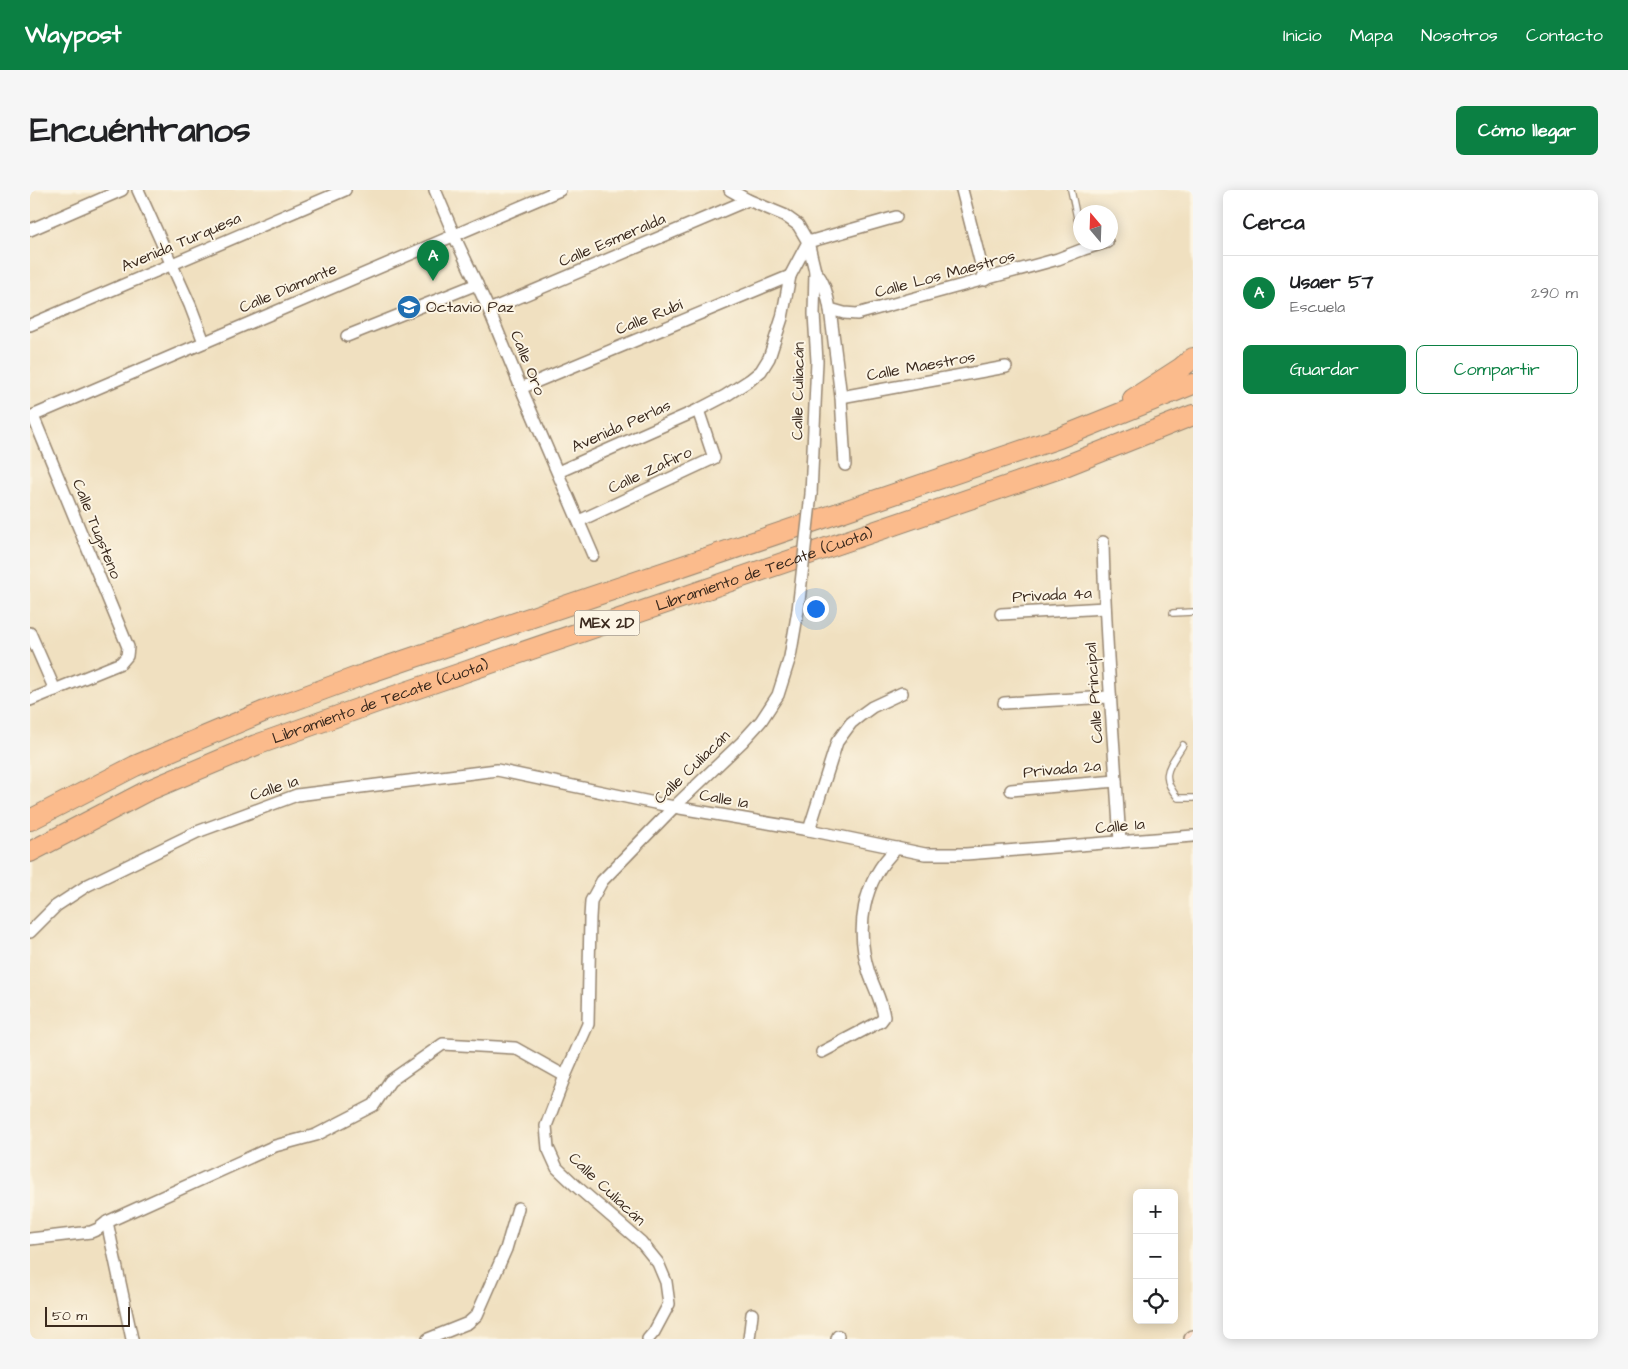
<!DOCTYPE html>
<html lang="es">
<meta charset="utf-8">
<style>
body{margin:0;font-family:"Architects Daughter",sans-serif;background:#f6f6f6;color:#202124}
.controls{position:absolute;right:15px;bottom:15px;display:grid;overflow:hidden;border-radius:8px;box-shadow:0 2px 12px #0003}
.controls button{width:45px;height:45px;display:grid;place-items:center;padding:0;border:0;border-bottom:1px solid #e0e0e0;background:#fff;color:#202124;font:25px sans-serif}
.compass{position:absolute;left:1043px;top:15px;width:45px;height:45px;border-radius:50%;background:#fff;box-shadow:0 2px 12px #0003;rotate:341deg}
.scale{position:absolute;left:15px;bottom:12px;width:85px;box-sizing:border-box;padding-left:5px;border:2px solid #3b2a1e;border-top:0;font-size:14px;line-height:18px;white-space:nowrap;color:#3b2a1e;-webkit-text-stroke:4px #fcf5e5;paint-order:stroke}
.you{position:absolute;left:785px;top:418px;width:18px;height:18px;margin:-12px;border:4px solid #fff;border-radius:50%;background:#1a73e8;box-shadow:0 0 0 8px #1a73e833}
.badge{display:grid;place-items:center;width:32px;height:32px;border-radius:50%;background:#0b8043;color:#fff;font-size:16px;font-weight:700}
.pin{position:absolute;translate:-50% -41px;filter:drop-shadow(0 1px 2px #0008)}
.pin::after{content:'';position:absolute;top:26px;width:18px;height:15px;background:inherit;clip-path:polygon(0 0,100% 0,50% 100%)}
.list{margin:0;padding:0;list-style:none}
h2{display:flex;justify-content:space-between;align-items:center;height:65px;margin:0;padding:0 20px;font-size:21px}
h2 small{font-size:16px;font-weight:400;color:#757577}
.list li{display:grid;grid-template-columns:32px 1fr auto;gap:15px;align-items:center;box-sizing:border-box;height:75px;padding:0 20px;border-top:1px solid #e0e0e0}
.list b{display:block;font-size:19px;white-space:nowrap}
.list p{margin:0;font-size:16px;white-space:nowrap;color:#757577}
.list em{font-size:16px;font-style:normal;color:#757577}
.actions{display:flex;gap:10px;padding:15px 20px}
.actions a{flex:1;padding:11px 0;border:1px solid #0b8043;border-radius:8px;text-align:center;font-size:18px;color:#0b8043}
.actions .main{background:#0b8043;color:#fff}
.icon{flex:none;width:28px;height:28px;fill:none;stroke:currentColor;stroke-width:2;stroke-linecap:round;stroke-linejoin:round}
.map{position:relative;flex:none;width:1163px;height:1149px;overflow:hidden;border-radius:8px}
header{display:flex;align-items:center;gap:30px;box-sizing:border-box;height:70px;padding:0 25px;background:#0b8043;color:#fff}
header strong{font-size:24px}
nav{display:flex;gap:28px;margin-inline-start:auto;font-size:18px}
.intro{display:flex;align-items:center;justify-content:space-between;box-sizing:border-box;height:120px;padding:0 30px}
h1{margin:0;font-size:35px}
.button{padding:12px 22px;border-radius:8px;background:#0b8043;color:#fff;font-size:18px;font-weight:700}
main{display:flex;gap:30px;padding:0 30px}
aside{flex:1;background:#fff;border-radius:8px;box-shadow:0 2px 12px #0003}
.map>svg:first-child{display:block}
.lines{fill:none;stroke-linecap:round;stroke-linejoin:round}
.lane-casing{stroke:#96856f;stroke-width:8}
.street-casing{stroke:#96856f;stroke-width:14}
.secondary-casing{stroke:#96856f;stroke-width:18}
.highway-casing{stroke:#96856f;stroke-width:22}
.lane{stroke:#fff;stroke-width:5.5}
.street{stroke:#fff;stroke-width:11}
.secondary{stroke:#fde4d1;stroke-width:15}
.highway{stroke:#fbbb8c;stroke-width:20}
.street-bridge-casing{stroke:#96856f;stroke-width:14;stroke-linecap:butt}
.street-bridge{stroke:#fff;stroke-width:11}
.labels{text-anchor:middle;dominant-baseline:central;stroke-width:4;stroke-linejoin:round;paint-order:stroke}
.shield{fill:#fcf5e5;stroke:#75675a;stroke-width:1}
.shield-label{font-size:15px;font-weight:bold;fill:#3b2a1e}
.street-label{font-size:16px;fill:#3b2a1e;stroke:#fcf5e5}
.poi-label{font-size:16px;fill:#3b2a1e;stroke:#fcf5e5;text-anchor:start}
</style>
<header>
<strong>Waypost</strong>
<nav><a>Inicio</a><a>Mapa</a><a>Nosotros</a><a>Contacto</a></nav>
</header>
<div class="intro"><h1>Encuéntranos</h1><a class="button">Cómo llegar</a></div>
<main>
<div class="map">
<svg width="1163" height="1149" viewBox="0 0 1163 1149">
<rect width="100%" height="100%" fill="#fcf5e5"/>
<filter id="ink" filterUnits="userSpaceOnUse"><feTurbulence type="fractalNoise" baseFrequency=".02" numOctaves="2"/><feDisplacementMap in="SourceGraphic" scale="10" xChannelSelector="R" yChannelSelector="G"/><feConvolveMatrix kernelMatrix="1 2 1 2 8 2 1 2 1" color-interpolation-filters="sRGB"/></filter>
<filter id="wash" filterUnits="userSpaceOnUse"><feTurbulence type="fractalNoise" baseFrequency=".0096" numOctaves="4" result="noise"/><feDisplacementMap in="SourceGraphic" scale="20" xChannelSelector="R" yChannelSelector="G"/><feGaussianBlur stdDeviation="1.12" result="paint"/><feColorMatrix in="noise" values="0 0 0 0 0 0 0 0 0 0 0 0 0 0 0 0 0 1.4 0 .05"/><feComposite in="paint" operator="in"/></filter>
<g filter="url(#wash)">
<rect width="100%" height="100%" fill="#f0e0c0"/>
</g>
<g filter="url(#ink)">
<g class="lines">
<g class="lane-casing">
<g id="lane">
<polyline points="1041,0 1050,42"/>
<polyline points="1143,423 1163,422"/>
<path d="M1153 555C1140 576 1128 585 1148 608H1163"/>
</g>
</g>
<g class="street-casing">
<g id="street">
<polyline points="108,0 160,115 174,152"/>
<polyline points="405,0 427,52 459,120 491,198 563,365"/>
<polyline points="700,0 718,10 754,25 768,35 778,52 785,81 784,124 787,171 781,304"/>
<polyline points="932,0 955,90"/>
<polyline points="0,40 92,0"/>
<polyline points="778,52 866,27"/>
<path d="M785 81C795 92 797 105 800 119L814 123 827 124 1028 69 1054 59 1077 52"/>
<polyline points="800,119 811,207 815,275"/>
<polyline points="459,120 718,10"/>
<polyline points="0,135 315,0"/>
<polyline points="317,146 447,94"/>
<polyline points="491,198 760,86"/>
<polyline points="811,207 976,177"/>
<polyline points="0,227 530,0"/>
<polyline points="528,282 668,220 695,206 720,190 731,181 739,168 752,128 760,86 778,52"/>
<polyline points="549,331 684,268 668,220"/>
<path d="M1073 352C1075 452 1084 552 1090 652"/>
<polyline points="971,424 1075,418"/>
<polyline points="0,443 25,500"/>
<polyline points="0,510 91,473 97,466 98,457 3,226"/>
<polyline points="974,513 1079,507"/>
<polyline points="981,600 1086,591"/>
<polyline points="779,640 807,552 821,533 831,525 842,517 872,503"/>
<polyline points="0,742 26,716 58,695 167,642 267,605 467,580 644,617 779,640 895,664 936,664 1163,646"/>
<path d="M792 862 851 831 854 827C852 811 844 798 839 783 825 739 832 691 867 658"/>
<polyline points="77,1032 102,1149"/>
<polyline points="0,1049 61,1042 68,1039 77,1032 245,956 286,945 344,915 360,891 413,854 485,858 535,886"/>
<polyline points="398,1149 438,1133 447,1125 476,1059 488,1018"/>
<polyline points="618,1149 624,1142 639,1114 636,1092 628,1073 611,1052 546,996 527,978 518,958 516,936 535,886 558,834 560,728 561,711 572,691 644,617 712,552 731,531 748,505 760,467 768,420"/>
<polyline points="719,1149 722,1124"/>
<polyline points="807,1149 808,1146"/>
</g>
</g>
<g class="secondary-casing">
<polyline id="secondary" points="1162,1149 1163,1148"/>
</g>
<g class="highway-casing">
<g id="highway">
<polyline points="1103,209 1151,178 1163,168"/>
<polyline points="0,630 105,576 235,521 335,484 1029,248 1163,194"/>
<path id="s1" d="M0 662 117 601 226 555 350 511 1030 278 1163 225"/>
</g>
</g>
<use href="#lane" class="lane"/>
<use href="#street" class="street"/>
<use href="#secondary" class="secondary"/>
<use href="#highway" class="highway"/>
<g class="street-bridge-casing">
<polyline id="street-bridge" points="768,420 781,304"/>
</g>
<use href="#street-bridge" class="street-bridge"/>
</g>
</g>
<defs>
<g id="school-disc" transform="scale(1.25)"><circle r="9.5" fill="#1f6fb2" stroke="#fcf5e5"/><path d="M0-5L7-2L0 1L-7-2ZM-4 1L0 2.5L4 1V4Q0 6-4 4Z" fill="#fff"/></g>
</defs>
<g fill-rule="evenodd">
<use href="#school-disc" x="379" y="117"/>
</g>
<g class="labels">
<rect class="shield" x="544.5" y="420.5" width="65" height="25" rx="4"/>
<g class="shield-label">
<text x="577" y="433">MEX 2D</text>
</g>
<g class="street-label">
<text transform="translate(582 50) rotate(-23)">Calle Esmeralda</text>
<text transform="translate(151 52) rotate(-23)">Avenida Turquesa</text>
<text transform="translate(915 84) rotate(-15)">Calle Los Maestros</text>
<text transform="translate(258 98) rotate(-23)">Calle Diamante</text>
<text transform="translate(619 127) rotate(-22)">Calle Rubí</text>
<text transform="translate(498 173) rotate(68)">Calle Oro</text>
<text transform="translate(891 176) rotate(-10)">Calle Maestros</text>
<text transform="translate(768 201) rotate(-89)">Calle Culiacán</text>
<text transform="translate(591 236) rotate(-24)">Avenida Perlas</text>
<text transform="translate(620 280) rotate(-25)">Calle Zafiro</text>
<text transform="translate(67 339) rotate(68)">Calle Tugsteno</text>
<text stroke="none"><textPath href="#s1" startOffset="788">Libramiento de Tecate (Cuota)</textPath></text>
<text transform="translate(1022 405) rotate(-3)">Privada 4a</text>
<text transform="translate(1064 503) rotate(-94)">Calle Principal</text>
<text stroke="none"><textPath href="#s1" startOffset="382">Libramiento de Tecate (Cuota)</textPath></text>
<text transform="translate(662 577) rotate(-44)">Calle Culiacán</text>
<text transform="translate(1032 579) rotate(-5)">Privada 2a</text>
<text transform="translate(244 598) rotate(-18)">Calle 1a</text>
<text transform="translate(694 609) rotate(10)">Calle 1a</text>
<text transform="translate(1090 636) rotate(-5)">Calle 1a</text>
<text transform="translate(577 999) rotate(43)">Calle Culiacán</text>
</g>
<g class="poi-label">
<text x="396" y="117">Octavio Paz</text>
</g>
</g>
</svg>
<div class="controls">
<button>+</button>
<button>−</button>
<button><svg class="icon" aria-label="locate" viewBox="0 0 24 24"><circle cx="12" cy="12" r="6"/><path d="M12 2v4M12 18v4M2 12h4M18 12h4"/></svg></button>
</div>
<svg class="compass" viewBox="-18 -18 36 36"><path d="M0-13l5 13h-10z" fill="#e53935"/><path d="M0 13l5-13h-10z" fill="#757577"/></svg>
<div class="scale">50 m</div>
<div class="you"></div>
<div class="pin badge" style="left:403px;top:91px">A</div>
</div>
<aside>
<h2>Cerca<small></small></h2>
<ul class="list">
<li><span class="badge">A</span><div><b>Usaer 57</b><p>Escuela</p></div><em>290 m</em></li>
</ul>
<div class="actions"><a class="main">Guardar</a><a>Compartir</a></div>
</aside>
</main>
